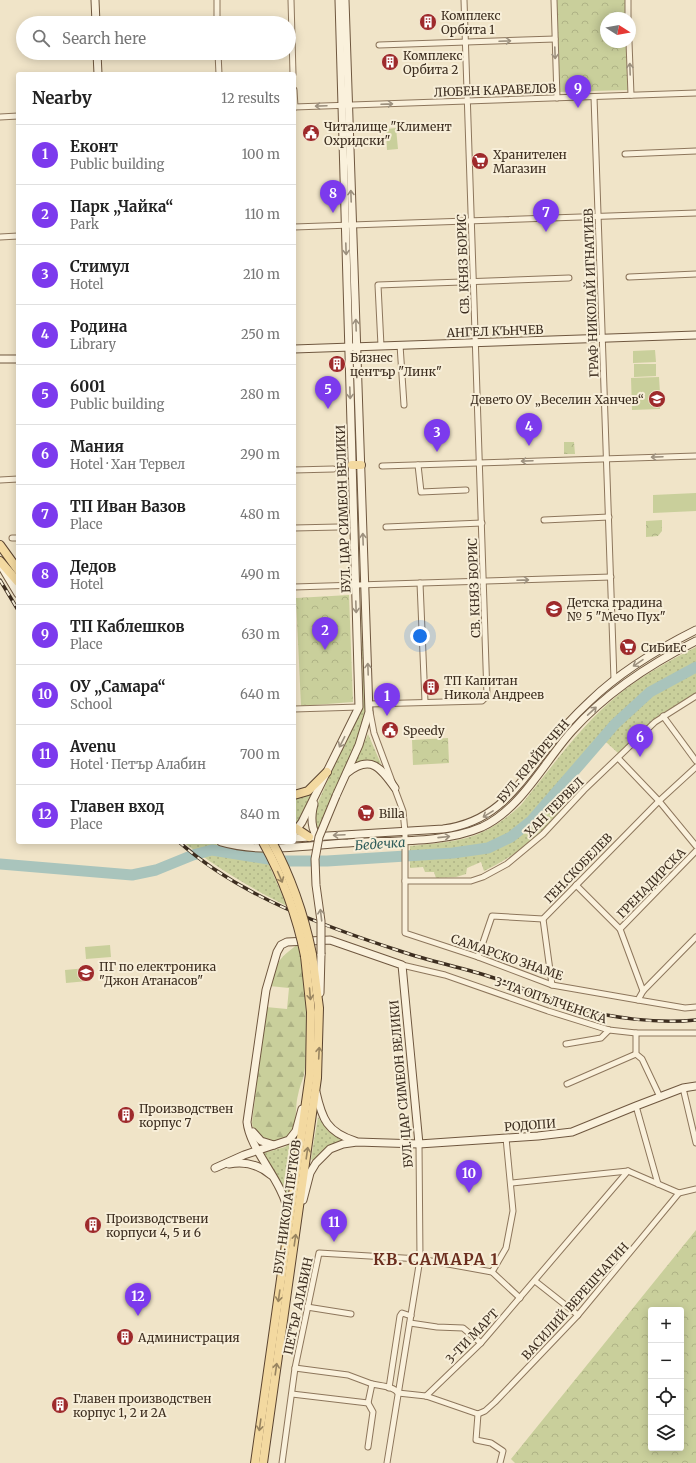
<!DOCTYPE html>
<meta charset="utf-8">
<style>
body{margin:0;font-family:Merriweather,serif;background:#f2f2f2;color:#222}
.controls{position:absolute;right:12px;bottom:12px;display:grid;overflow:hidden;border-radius:4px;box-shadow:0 2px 10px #0003}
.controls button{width:36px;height:36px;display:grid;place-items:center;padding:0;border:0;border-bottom:1px solid #e0e0e0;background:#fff;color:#222;font:20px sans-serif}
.compass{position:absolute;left:600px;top:12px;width:36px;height:36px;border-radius:50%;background:#fff;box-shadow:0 2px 10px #0003;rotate:101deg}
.you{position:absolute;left:420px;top:636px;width:14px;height:14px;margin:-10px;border:3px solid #fff;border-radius:50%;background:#1a73e8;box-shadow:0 0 0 6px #1a73e833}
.badge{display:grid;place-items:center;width:26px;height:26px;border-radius:50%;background:#7c3aed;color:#fff;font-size:13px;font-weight:700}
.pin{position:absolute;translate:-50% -33px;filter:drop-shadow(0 1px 2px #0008)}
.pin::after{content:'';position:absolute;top:21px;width:14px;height:12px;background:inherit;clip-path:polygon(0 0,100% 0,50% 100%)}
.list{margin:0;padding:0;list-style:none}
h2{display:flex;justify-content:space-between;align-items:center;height:52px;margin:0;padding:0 16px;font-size:17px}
h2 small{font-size:13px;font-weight:400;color:#767676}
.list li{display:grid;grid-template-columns:26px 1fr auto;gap:12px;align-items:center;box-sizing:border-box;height:60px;padding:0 16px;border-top:1px solid #e0e0e0}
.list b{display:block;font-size:15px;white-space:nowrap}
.list p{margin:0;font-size:13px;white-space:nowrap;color:#767676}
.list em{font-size:13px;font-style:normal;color:#767676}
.icon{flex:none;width:22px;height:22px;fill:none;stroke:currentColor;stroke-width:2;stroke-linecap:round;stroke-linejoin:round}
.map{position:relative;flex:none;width:696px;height:1463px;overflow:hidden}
.search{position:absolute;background:#fff;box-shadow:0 2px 10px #0003;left:16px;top:16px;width:280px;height:44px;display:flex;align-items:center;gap:10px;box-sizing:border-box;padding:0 14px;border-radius:22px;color:#767676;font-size:15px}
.panel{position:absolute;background:#fff;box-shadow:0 2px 10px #0003;left:16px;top:72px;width:280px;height:772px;border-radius:4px}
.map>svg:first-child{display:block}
.grass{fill:url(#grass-dots)}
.forest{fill:url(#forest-firs)}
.park{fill:url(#park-crowns);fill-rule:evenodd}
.pitch{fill:#c9cf9b}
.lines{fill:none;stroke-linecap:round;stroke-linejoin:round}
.river{stroke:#a9c4bc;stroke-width:11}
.street-casing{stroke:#8d765c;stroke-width:7}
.secondary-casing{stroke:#6f573f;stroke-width:9}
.primary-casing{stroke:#5b4430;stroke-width:10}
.street{stroke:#faf1dc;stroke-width:5}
.secondary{stroke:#faf1dc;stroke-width:7}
.primary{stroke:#f3d9a0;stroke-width:8}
.rail-casing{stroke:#3d2e20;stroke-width:3.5}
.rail{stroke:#f7eed8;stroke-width:2;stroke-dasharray:6;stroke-linecap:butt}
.secondary-bridge-casing{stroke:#6f573f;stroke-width:9;stroke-linecap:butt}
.primary-bridge-casing{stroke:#5b4430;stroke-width:10;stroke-linecap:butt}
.secondary-bridge{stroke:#faf1dc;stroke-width:7}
.primary-bridge{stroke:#f3d9a0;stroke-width:8}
.oneway{stroke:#9c907e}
.oneway2{stroke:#988460}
.labels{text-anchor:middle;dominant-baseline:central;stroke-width:4;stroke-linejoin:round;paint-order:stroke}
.poi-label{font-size:12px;fill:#3d2e20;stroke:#f7eed8;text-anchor:start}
.street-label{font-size:12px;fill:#3d2e20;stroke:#f7eed8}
.water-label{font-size:13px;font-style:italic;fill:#2f5d5a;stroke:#f7eed8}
.district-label{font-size:16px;font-weight:bold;letter-spacing:1px;fill:#6b2e1e;stroke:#f7eed8}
</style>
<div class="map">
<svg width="696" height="1463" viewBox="0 0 696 1463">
<defs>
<pattern id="grass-dots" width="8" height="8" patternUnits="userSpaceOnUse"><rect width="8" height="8" fill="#c9cf9b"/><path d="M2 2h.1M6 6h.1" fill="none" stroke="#aeb285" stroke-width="1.8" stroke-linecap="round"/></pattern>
<pattern id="forest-firs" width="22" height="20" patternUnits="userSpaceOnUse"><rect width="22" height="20" fill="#c9cf9b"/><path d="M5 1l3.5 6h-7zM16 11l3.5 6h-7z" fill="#aeb285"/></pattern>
<pattern id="park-crowns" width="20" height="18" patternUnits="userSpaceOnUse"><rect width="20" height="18" fill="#c9cf9b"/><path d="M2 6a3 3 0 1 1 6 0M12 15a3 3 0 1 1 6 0" fill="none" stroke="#aeb285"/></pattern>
</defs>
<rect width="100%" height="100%" fill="#f0e4c8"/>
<g class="grass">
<polygon points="361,590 366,708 364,724 317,833 314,820 316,807 358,712 363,698"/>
<path d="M696 647V693L657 717 618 753 606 742 557 795 562 810C539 836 516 856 484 871L481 862 467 868 466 874 456 877 436 878 434 872H425L423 867 410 868V846C460 841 482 841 521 805 552 767 580 726 618 695 641 676 669 661 696 647Z"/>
<polygon points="368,734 381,764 370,761 354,765"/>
<polygon points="314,790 298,826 294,825 294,799"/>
<path d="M183 842H208L242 851H263L287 906C248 887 218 868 183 842Z"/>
<polygon points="318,1117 329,1132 343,1141 329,1147 313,1161 311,1159"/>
<polygon points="295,1139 296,1141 287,1195 264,1153 285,1147"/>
</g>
<path class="forest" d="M298 944C307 987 311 1031 304 1075 302 1082 299 1088 298 1095 294 1110 299 1127 287 1138 281 1143 273 1142 266 1142L254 1131 252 1123 266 1007 287 1009 289 988 269 986C277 962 278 959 298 944Z"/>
<g class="park">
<polygon points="555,0 626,0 626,18 606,18 606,42 627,42 629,90 558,92"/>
<polygon points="564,442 574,442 575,454 564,454"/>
<polygon points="662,520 662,531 658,536 646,537 646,521"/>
<polygon points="349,595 353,702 301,706 296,598"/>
<polygon points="448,738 449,763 413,765 412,740"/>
<path d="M696 1230V1463H515L511 1459ZM651 1310H681V1448H651Z"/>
</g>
<g class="pitch">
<polygon points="396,128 398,149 387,150 386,129"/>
<polygon points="655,350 656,362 633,363 633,351"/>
<polygon points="634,364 656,364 656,376 634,377"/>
<polygon points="659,377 660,393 651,393 660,393 660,409 632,410 631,378"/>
<polygon points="696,493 696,511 653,513 653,495"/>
<polygon points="110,945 111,957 86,959 85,947"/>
<polygon points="87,968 88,981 66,983 65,970"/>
</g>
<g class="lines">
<polyline class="river" points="0,864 132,875 156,870 193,855 212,850 280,861 327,861 453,853 488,848 511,837 531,821 615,724 650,692 696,667"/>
<g class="street-casing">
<g id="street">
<polyline points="217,0 217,23"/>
<polyline points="291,0 293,74"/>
<polyline points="554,0 557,98"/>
<polyline points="628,0 628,18"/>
<polyline points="629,42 631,95"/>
<polyline points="379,45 555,39"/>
<polyline points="218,53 219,74"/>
<polyline points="294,90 295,107"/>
<polyline points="594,97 614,680"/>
<polyline points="294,107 696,93"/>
<polyline points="0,117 18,116"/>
<polyline points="625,154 696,151"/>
<polyline points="294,227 696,213"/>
<polyline points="0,237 18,236"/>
<polyline points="629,277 696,274"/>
<polyline points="400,345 404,405"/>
<polyline points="381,346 378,285 569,278"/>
<polyline points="418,465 421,492 466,490"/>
<polyline points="382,466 696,456"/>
<polyline points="294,470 333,469"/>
<polyline points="0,480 18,479"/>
<polyline points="544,520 609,517"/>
<polyline points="386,527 482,523"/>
<polyline points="294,528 338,527"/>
<polyline points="12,538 18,538"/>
<polyline points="420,583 425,702"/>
<polyline points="294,587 611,577"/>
<polyline points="369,704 482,701 487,696 464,0"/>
<polyline points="294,709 359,707"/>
<polyline points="370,712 374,733 403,811 405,832 405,933 478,957 552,985 638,1000 643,991 696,937"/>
<polyline points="663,716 696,761"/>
<polyline points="618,758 659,801 696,846"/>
<polyline points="405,881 471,881 483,877 507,864 543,834 584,790 655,722 696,696"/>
<polyline points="576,885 620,929 643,991"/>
<polyline points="543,919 552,985"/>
<polyline points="620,929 696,851"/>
<polyline points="478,957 492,916 543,919 659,801 696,767"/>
<polyline points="402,965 445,975 548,1011 609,1030 636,1033 696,1033"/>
<polyline points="638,1000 685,1008 696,1007"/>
<polyline points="636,1033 636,1054 642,1059 660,1097"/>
<polyline points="566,1044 601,1038 609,1030"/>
<polyline points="567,1084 636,1054"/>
<polyline points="683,1088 696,1143"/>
<polyline points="636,1106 658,1184"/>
<polyline points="512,1183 628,1171 679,1193 696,1189"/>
<polyline points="492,1272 506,1248 513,1211 506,1138"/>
<polyline points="535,1281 578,1315"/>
<polyline points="307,1307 351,1314"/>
<polyline points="410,1323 437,1327 463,1328 481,1343"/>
<polyline points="295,1368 348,1375 372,1384"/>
<polyline points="389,1388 400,1316 402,1313 411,1316"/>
<path d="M292 1394 368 1403 372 1384C381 1386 394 1386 398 1393L426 1396 478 1414"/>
<polyline points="426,1396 481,1343 628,1171"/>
<polyline points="478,1414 485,1411 495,1402 578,1315 679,1193"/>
<polyline points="478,1414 476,1440 491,1443 503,1451 500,1463"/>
<polyline points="368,1447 373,1412 368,1403"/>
<polyline points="282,1463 295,1368 319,1253 420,1259 492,1272 520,1298"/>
<polyline points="387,1463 420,1259 419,1144"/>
</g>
</g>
<g class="secondary-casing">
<g id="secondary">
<polyline points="95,0 96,23"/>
<polyline points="97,53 98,74"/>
<polyline points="294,349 696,335"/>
<polyline points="0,359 18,359"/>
<polyline points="3,569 18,594"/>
<path d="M347 773C371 754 381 768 395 788"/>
<polyline points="336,796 359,745 369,712 345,0"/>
<path d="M314 804C311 815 310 831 320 839"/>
<polyline points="294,833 302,822 359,707 339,0"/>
<path d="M294 838 443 829C498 822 518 785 549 746 561 730 576 714 590 701 621 671 658 649 696 630"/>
<path d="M221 842C261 854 307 845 348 843 390 840 443 844 482 827 522 808 544 762 572 731 607 692 650 664 696 641"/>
<polyline points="320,993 321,954"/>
<path d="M316 1092C322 1119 327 1132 355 1141"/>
<polyline points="253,1132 261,1141 274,1145"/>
<path d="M229 1164C244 1161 259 1165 271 1175"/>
<polyline points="215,1168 244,1155 289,1140 296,1131 302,1109"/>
<polyline points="303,1200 310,1173 316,1163 330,1149 343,1144 357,1142 419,1144 538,1136 572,1132 636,1106 683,1088 696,1086"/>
<path d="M289 1215C283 1180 250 1151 247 1122L266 990 277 952 281 945 287 942 330 940 402 965 419 1144"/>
</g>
</g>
<g class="primary-casing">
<g id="primary">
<polyline points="352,465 361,465"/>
<polyline points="0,545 18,570"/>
<polyline points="0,561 18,582"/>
<polyline points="294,795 308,791 327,772"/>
<polyline points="294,827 309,837"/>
<polyline points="255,1463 310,1074 311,1012 305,956"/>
<polyline points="263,1463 317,1078 319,1008 312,954"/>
</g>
</g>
<use href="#street" class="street"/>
<use href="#secondary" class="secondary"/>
<use href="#primary" class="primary"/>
<g class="rail-casing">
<g id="rail">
<polyline points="0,580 18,610"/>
<path d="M179 842C241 897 326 927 403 952 433 962 464 968 494 978 520 987 546 998 573 1007 610 1018 658 1024 696 1020"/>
</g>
</g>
<use href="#rail" class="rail"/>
<g class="secondary-bridge-casing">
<polyline id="secondary-bridge" points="321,954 321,921 316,885 315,859 319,837 336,796"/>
</g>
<g class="primary-bridge-casing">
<g id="primary-bridge">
<path d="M263 842C283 878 297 916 305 956"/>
<path d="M272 842C291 877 304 915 312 954"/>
</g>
</g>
<use href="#secondary-bridge" class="secondary-bridge"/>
<use href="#primary-bridge" class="primary-bridge"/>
</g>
<defs><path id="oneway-shaft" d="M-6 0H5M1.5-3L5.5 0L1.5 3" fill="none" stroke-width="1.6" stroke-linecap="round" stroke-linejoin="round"/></defs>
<g class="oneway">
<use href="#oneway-shaft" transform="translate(505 41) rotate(-2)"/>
<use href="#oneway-shaft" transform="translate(555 53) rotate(88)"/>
<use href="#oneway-shaft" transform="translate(630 69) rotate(-92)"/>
<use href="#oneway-shaft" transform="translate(387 104) rotate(-2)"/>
<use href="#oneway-shaft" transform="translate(321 106) rotate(178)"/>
<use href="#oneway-shaft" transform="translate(351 196) rotate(-92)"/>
<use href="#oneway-shaft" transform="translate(346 249) rotate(88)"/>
<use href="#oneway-shaft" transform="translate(356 325) rotate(-92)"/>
<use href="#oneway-shaft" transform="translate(350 393) rotate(88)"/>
<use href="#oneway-shaft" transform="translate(657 457) rotate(178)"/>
<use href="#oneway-shaft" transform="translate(527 461) rotate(178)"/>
<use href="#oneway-shaft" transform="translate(363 539) rotate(-92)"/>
<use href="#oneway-shaft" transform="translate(523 580) rotate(-2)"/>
<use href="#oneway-shaft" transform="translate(356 607) rotate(88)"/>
<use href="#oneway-shaft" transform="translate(638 663) rotate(146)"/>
<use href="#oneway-shaft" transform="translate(368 669) rotate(-92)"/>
<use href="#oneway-shaft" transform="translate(592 711) rotate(-43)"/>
<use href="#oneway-shaft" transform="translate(342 742) rotate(117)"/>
<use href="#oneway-shaft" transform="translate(488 814) rotate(148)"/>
<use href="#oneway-shaft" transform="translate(339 835) rotate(177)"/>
<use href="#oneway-shaft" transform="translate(444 837) rotate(-6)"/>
<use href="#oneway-shaft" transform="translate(321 915) rotate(-97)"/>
</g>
<g class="oneway2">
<use href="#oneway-shaft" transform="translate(280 877) rotate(66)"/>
<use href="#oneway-shaft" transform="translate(310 994) rotate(85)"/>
<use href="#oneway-shaft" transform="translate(319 1053) rotate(-87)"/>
<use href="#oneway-shaft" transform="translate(307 1153) rotate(-82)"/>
<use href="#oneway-shaft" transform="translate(295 1240) rotate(-82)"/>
<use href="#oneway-shaft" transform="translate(279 1296) rotate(98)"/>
<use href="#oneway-shaft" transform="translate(276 1369) rotate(-82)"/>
<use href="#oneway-shaft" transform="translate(260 1425) rotate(98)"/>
</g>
<defs>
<g id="building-disc" transform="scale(0.9)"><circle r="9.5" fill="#9e2a2b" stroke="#f7eed8"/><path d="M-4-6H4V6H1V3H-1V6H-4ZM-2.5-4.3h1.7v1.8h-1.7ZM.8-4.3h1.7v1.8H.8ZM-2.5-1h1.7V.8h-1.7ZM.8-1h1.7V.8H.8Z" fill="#fff"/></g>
<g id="civic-disc" transform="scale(0.9)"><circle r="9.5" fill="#9e2a2b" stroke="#f7eed8"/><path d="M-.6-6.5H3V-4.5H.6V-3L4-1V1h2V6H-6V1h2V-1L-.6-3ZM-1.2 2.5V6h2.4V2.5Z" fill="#fff"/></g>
<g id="supermarket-disc" transform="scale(0.9)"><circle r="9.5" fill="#9e2a2b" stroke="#f7eed8"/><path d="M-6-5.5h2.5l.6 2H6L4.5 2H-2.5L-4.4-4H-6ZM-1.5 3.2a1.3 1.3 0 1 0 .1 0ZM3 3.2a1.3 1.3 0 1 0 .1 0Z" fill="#fff"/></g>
<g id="school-disc" transform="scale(0.9)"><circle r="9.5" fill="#9e2a2b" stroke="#f7eed8"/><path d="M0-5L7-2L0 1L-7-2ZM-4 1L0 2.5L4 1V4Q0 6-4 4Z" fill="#fff"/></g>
</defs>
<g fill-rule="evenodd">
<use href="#building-disc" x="428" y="22"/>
<use href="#building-disc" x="390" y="62"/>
<use href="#civic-disc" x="311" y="133"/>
<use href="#supermarket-disc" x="480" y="161"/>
<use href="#building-disc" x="337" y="364"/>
<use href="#school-disc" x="657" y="399"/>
<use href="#school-disc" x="554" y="609"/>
<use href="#supermarket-disc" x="628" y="647"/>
<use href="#building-disc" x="431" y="687"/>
<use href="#civic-disc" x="390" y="730"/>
<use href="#supermarket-disc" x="366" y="813"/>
<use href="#school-disc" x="86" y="973"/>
<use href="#building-disc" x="126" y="1115"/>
<use href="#building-disc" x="93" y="1225"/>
<use href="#building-disc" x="125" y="1337"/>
<use href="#building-disc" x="60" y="1405"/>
</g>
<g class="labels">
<g class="poi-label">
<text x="441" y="15">Комплекс<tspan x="441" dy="14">Орбита 1</tspan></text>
<text x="403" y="55">Комплекс<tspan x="403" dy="14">Орбита 2</tspan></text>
<text x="324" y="126">Читалище "Климент<tspan x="324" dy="14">Охридски"</tspan></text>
<text x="493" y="154">Хранителен<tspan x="493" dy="14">Магазин</tspan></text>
<text x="350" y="357">Бизнес<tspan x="350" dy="14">център "Линк"</tspan></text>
<text x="644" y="399" text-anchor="end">Девето ОУ „Веселин Ханчев“</text>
<text x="567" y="602">Детска градина<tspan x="567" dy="14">№ 5 "Мечо Пух"</tspan></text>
<text x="641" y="647">СиБиЕс</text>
<text x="444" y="680">ТП Капитан<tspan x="444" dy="14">Никола Андреев</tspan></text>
<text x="403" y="730">Speedy</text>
<text x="379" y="813">Billa</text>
<text x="99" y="966">ПГ по електроника<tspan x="99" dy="14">"Джон Атанасов"</tspan></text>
<text x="139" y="1108">Производствeн<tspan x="139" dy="14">корпус 7</tspan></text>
<text x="106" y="1218">Производствени<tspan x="106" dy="14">корпуси 4, 5 и 6</tspan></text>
<text x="138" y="1337">Администрация</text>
<text x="73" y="1398">Главен производствен<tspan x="73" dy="14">корпус 1, 2 и 2А</tspan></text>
</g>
<g class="street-label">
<text transform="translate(495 90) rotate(-2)">ЛЮБЕН КАРАВЕЛОВ</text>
<text transform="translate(463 264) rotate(-92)">СВ. КНЯЗ БОРИС</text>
<text transform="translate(591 293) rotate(-92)">ГРАФ НИКОЛАЙ ИГНАТИЕВ</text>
<text transform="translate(495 331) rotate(-2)">АНГЕЛ КЪНЧЕВ</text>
<text transform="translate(343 509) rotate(-92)">БУЛ. ЦАР СИМЕОН ВЕЛИКИ</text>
<text transform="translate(474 588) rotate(-92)">СВ. КНЯЗ БОРИС</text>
<text transform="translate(533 761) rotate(-50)">БУЛ. КРАЙРЕЧЕН</text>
<text transform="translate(554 807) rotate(-45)">ХАН ТЕРВЕЛ</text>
<text transform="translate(578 868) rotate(-46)">ГЕН.СКОБЕЛЕВ</text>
<text transform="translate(651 883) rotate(-46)">ГРЕНАДИРСКА</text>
<text transform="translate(507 957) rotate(19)">САМАРСКО ЗНАМЕ</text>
<text transform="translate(551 1000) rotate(19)">3-ТА ОПЪЛЧЕНСКА</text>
<text transform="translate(401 1084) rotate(-95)">БУЛ. ЦАР СИМЕОН ВЕЛИКИ</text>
<text transform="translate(530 1125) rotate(-4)">РОДОПИ</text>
<text transform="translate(287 1207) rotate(-82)">БУЛ. НИКОЛА ПЕТКОВ</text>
<text transform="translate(575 1301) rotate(-48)">ВАСИЛИЙ ВЕРЕШЧАГИН</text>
<text transform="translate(298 1306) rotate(-78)">ПЕТЪР АЛАБИН</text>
<text transform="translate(472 1336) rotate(-46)">3-ТИ МАРТ</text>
</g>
<g class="water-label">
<text transform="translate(380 844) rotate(-4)">Бедечка</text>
</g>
<g class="district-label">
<text x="436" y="1259">КВ. САМАРА 1</text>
</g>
</g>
</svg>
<div class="controls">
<button>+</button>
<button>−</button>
<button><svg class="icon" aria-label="locate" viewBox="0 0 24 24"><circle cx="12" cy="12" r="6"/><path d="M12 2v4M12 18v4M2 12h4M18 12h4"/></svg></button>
<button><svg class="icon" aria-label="layers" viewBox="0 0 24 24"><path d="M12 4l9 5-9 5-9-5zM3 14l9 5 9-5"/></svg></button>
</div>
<svg class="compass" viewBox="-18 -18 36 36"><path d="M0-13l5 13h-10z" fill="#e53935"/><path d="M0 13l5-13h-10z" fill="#767676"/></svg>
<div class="you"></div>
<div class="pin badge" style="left:387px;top:716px">1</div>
<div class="pin badge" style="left:325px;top:650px">2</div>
<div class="pin badge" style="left:437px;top:452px">3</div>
<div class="pin badge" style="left:529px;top:446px">4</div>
<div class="pin badge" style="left:328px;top:409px">5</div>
<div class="pin badge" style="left:640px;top:757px">6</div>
<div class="pin badge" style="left:546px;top:232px">7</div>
<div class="pin badge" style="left:333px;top:213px">8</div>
<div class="pin badge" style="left:578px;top:108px">9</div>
<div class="pin badge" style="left:469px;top:1193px">10</div>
<div class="pin badge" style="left:334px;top:1242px">11</div>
<div class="pin badge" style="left:138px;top:1316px">12</div>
<div class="search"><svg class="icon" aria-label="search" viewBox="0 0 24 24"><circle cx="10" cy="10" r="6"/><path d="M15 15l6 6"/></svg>Search here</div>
<section class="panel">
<h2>Nearby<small>12 results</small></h2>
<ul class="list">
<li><span class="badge">1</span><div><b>Еконт</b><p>Public building</p></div><em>100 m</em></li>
<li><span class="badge">2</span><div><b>Парк „Чайка“</b><p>Park</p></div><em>110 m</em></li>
<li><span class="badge">3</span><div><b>Стимул</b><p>Hotel</p></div><em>210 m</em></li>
<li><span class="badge">4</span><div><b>Родина</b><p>Library</p></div><em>250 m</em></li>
<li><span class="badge">5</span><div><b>6001</b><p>Public building</p></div><em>280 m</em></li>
<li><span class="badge">6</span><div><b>Мания</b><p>Hotel · Хан Тервел</p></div><em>290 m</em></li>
<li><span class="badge">7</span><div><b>ТП Иван Вазов</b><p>Place</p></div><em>480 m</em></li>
<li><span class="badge">8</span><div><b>Дедов</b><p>Hotel</p></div><em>490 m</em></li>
<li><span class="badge">9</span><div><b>ТП Каблешков</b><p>Place</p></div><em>630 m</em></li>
<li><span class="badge">10</span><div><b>ОУ „Самара“</b><p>School</p></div><em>640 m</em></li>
<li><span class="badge">11</span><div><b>Avenu</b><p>Hotel · Петър Алабин</p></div><em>700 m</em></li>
<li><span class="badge">12</span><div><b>Главен вход</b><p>Place</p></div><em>840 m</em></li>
</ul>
</section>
</div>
